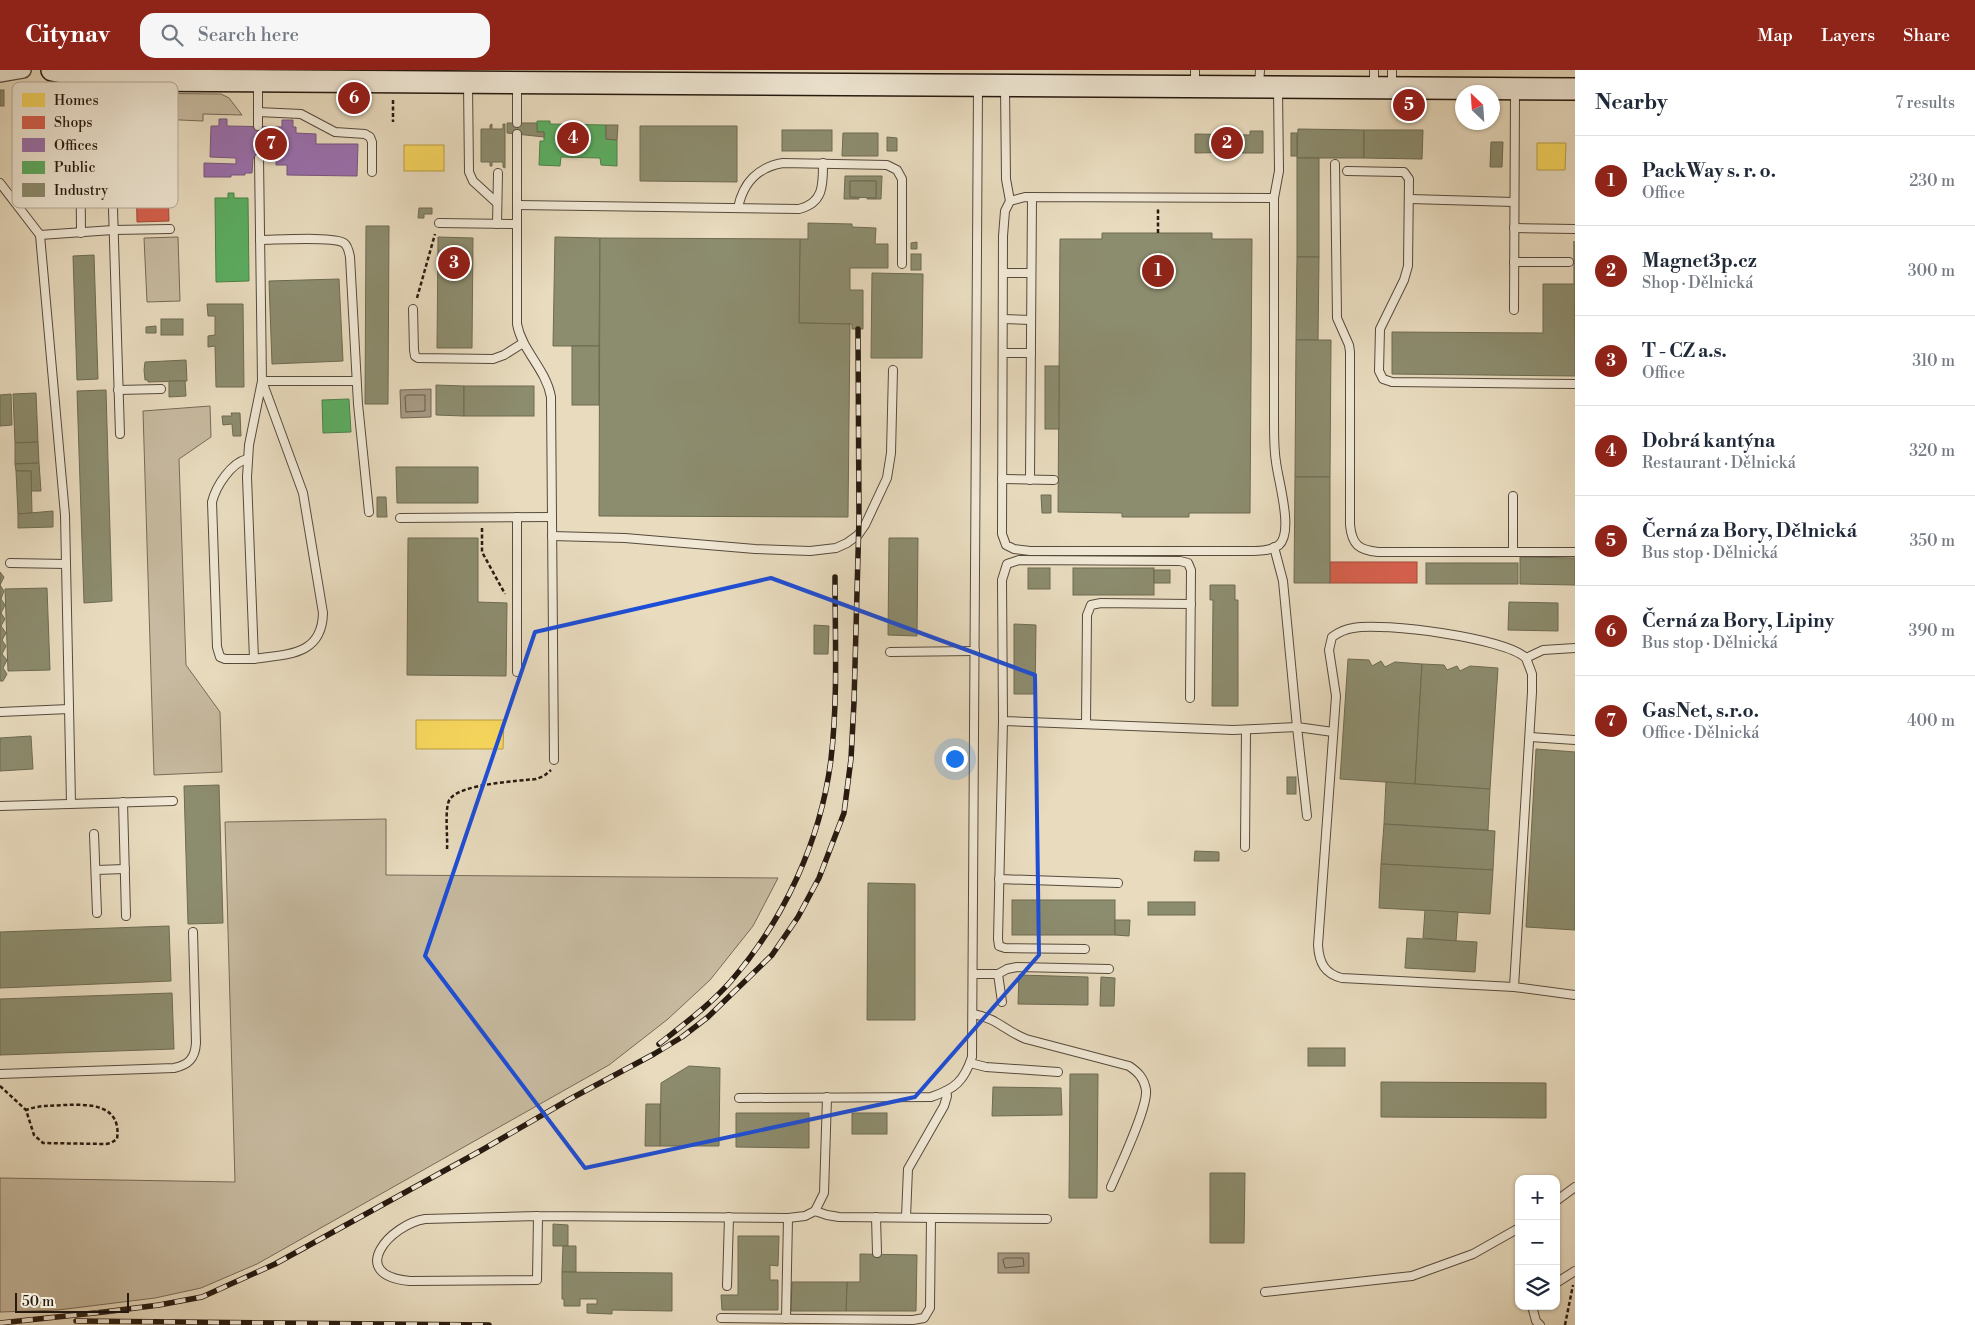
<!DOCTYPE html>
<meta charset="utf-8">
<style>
body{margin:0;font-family:"Libre Bodoni",serif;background:#f6f6f7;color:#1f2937}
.controls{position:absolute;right:15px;bottom:15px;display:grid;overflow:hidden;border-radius:10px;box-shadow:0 1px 4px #0004}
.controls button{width:45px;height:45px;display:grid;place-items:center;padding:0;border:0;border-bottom:1px solid #e0e1e3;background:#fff;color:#1f2937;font:25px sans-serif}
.compass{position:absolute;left:1455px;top:15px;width:45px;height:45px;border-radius:50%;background:#fff;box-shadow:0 1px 4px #0004;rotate:335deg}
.scale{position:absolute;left:15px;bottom:12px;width:114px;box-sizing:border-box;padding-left:5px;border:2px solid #271a10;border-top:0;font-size:14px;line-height:18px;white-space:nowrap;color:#271a10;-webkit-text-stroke:4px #f0e8d5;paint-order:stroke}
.you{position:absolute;left:954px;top:688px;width:18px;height:18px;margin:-12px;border:4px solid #fff;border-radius:50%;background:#1a73e8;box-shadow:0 0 0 8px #1a73e833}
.badge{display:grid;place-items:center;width:32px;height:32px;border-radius:50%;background:#8f2418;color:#fff;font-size:16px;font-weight:700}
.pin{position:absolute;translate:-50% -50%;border:2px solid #fff;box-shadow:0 1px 5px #0006}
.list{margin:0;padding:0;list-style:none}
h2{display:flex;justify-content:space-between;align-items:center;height:65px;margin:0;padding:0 20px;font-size:21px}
h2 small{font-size:16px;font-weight:400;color:#747a83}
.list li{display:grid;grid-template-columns:32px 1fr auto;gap:15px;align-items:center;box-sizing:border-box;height:90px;padding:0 20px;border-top:1px solid #e0e1e3}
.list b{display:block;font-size:19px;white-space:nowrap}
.list p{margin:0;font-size:16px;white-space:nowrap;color:#747a83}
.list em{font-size:16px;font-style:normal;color:#747a83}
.icon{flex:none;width:28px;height:28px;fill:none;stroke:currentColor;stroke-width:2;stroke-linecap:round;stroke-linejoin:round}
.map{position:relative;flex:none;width:1575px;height:1255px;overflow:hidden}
header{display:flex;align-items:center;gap:30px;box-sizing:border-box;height:70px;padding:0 25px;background:#8f2418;color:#fff}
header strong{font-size:24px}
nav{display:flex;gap:28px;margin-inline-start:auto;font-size:18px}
.search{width:350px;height:45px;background:#f6f6f7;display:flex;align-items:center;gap:12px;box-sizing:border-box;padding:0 18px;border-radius:15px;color:#747a83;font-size:19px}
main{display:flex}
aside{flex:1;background:#fff}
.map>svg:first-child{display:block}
.green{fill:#c7baa0;stroke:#776a58}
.water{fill:#a69983;stroke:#736655}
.homes{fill:#f6d55c;stroke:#b89d45}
.shops{fill:#d6604d;stroke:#a24b3b}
.offices{fill:#9970ab;stroke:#77567c}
.public{fill:#5aae61;stroke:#4b8249}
.industry{fill:#8c8c6e;stroke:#6e6a52}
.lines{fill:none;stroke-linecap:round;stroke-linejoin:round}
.shore{stroke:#665a4a;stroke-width:1}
.lane-casing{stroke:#574a3c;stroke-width:10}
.street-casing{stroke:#574a3c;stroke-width:18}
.secondary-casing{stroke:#271a10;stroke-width:24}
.path{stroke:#271a10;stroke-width:2.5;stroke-dasharray:4 2.5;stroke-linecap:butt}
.lane{stroke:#f0e8d5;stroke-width:8}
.street{stroke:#f0e8d5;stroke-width:15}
.secondary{stroke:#f0e8d5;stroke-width:21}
.rail-casing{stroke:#271a10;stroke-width:5.5}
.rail{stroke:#f0e8d5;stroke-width:4;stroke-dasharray:11;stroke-linecap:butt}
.marked{fill:none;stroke:#1d4ed8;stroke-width:4;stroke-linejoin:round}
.key{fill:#f0e8d5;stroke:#b4aa9a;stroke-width:1}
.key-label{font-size:14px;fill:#271a10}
</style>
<header>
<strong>Citynav</strong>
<div class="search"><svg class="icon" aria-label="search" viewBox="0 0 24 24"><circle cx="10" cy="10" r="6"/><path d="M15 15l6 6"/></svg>Search here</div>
<nav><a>Map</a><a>Layers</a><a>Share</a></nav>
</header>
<main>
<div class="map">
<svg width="1575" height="1255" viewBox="0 0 1575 1255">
<rect width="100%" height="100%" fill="#e8dbbe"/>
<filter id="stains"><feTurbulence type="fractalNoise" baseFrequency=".004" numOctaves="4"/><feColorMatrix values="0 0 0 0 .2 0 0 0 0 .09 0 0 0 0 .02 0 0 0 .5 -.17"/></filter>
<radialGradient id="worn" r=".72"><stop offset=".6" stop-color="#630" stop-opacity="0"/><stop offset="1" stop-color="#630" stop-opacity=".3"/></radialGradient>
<g class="green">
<polygon points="114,23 221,24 229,28 242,45 203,44 203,51 113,47"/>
<polygon points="178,167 180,231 147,232 144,168"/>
<polygon points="210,336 211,367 179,389 186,595 220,642 222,702 154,705 143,341"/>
<polygon points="386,749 386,805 778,808 753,856 710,910 668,949 609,995 257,1194 201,1218 155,1228 58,1240 0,1242 0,1108 235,1112 225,752"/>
</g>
<g class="water">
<polygon points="431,319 431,347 401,348 400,320"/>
<rect x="998" y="1183" width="31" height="20"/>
</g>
<g class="homes">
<polygon points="1537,73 1566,73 1565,100 1537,100"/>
<rect x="404" y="75" width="40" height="26"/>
<polygon points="416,650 504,650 503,679 416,679"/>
</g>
<g class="shops">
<polygon points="166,58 169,151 137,152 135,59"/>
<rect x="1330" y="492" width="87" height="21"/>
</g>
<polygon class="offices" points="219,49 227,49 227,56 282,57 282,50 293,50 293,57 296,57 296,63 316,64 316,74 358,74 357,106 287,105 287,95 276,95 276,91 270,91 270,88 253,88 252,103 245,103 245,105 231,105 231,107 204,107 204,93 236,94 236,88 210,87 211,56 219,56"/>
<g class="public">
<polygon points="537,51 550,51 550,54 606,55 606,69 617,70 617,96 601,95 600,88 561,87 560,96 539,95 540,71 544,71 544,62 537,62"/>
<polygon points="228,123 234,123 234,128 248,128 249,211 216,212 215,128 228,128"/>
<polygon points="349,329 351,362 323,363 322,330"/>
</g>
<g class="industry">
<rect x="0" y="20" width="4" height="16"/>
<polygon points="507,53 537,53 537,62 544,62 544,67 507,63"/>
<polygon points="492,54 492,59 503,59 503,54 505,54 505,98 503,97 503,92 492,92 492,96 490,96 490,92 481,92 481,59 490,59 490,55"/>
<polygon points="606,55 618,55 617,70 606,69"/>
<polygon points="640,56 737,56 737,112 640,111"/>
<polygon points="1298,59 1364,60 1364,88 1297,88"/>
<rect x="782" y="60" width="50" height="21"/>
<polygon points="1364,60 1423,60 1422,89 1364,88"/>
<polygon points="1250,61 1263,61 1263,83 1242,83 1242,82 1195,83 1195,64 1250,65"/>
<polygon points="843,63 878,63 878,86 842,86"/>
<rect x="1291" y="63" width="6" height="23"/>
<polygon points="887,67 897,68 897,81 887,81"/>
<polygon points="1491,72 1503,72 1502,97 1490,97"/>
<rect x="1297" y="88" width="22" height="99"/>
<polygon points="845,106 882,106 881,129 867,129 867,127 876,128 876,111 850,111 850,127 859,127 859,129 844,129"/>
<polygon points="850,111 876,111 876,128 850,127"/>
<polygon points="419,138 432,138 432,144 424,144 424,148 418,148"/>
<polygon points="808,153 852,154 852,157 876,158 875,174 888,174 888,198 850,198 850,220 863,220 863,259 852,259 852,254 799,253 800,169 808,169"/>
<polygon points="366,156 389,156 388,334 365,334"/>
<polygon points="1102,163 1212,163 1212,169 1252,169 1250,443 1189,443 1189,447 1122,447 1122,443 1058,442 1060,169 1102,169"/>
<polygon points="438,167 473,168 472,278 437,278"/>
<polygon points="555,167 600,168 599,276 553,276"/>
<polygon points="600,168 800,169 799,253 850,254 848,447 599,446"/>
<polygon points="1574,171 1575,306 1392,304 1392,262 1543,263 1543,214 1574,214"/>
<polygon points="917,172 917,179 911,179 911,173"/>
<rect x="911" y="184" width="10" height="16"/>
<polygon points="94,185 98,309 77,310 73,186"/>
<polygon points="1297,187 1319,187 1318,270 1296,270"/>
<polygon points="872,203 923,204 922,288 871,288"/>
<polygon points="339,209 343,291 272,294 269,211"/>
<polygon points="207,234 243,234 244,317 216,317 215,276 208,277 208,266 215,265 215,246 208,246"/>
<rect x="161" y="249" width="22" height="16"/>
<polygon points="156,256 156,263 146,263 146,257"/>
<polygon points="1296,270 1331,270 1330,407 1295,407"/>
<rect x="572" y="276" width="27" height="59"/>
<polygon points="186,290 187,311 148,312 148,310 145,310 144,300 145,292"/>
<rect x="1045" y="296" width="14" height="63"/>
<polygon points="169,311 185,311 186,326 169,327"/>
<polygon points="436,315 464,316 464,346 436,345"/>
<rect x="464" y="316" width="70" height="30"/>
<polygon points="106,320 112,531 84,533 77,321"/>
<polygon points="36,323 38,372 15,373 13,324"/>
<polygon points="11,324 12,355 0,356 0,325"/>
<polygon points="231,343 240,343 241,366 233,366 232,354 223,355 222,346 232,346"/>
<polygon points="38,372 39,393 15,394 15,373"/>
<polygon points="39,393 41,421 31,421 31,401 16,401 15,394"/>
<polygon points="396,397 478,397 478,433 397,433"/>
<polygon points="16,401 31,401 32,443 18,444"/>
<polygon points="1295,407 1330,407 1330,513 1294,513"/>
<polygon points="1041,425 1051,425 1051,443 1042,443"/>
<polygon points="377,427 386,427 387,447 377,447"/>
<polygon points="53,441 53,457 18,458 18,444"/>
<polygon points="408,468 478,468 478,532 507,533 506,606 407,605"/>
<polygon points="889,468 918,468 917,566 888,565"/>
<polygon points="1520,487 1575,488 1575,515 1520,514"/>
<rect x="1426" y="493" width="92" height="21"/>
<rect x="1028" y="498" width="22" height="21"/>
<rect x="1073" y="498" width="81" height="27"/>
<rect x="1154" y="500" width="16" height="13"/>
<polygon points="0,502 4,507 0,515 4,521 1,529 5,535 1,543 5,549 1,556 6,563 2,570 6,576 2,584 7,590 3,598 7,604 3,611 0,611"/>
<polygon points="1210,515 1235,515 1235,530 1238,530 1238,636 1212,636 1213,530 1210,530"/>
<polygon points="47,518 50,600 8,601 5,519"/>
<polygon points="1509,532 1558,533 1558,561 1508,560"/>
<polygon points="1014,554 1036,555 1035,624 1014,624"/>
<polygon points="814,555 829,556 828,584 814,584"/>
<polygon points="1348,589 1369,590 1372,596 1381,591 1385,597 1395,592 1422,594 1415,714 1340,709"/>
<polygon points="1422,594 1444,595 1447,600 1457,596 1460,601 1470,596 1498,598 1490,719 1415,714"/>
<polygon points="31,666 33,699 0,701 0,668"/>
<polygon points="1536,679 1575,682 1575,860 1526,857"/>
<rect x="1287" y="707" width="9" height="17"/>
<polygon points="1386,712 1490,719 1488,760 1384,754"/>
<polygon points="219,715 223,853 188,854 184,716"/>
<polygon points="1384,754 1495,761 1493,800 1381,794"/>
<polygon points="1195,781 1219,782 1219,791 1194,791"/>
<polygon points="1381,794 1493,800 1490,844 1379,838"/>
<polygon points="868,813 915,814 915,950 867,950"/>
<rect x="1012" y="830" width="103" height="35"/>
<rect x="1148" y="832" width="47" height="13"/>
<polygon points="1425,840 1458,842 1456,871 1423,868"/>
<polygon points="1115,850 1130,850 1129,866 1115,865"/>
<polygon points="169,856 171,911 0,918 0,862"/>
<polygon points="1407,868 1477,872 1475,902 1405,898"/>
<polygon points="1019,905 1088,907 1088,935 1018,934"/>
<polygon points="1101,907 1115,908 1114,936 1100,936"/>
<polygon points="172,923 174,979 0,985 0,929"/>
<rect x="1308" y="978" width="37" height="18"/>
<polygon points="689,996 720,998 719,1076 660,1076 661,1013"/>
<polygon points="1070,1004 1098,1004 1097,1128 1069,1128"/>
<polygon points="1381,1012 1546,1013 1546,1048 1381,1047"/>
<polygon points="993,1017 1061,1018 1062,1045 992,1046"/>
<polygon points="646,1034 660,1034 660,1076 645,1076"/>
<polygon points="736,1043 809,1043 809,1078 736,1077"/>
<rect x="852" y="1043" width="35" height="21"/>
<polygon points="1210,1103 1245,1103 1244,1173 1210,1173"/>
<polygon points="553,1154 568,1155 568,1176 553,1176"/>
<polygon points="738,1166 779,1166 778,1196 770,1195 770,1210 778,1210 778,1240 722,1240 721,1225 738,1225"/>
<polygon points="563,1176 576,1176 576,1202 562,1202"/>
<polygon points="860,1184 917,1185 916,1241 846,1241 847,1212 860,1212"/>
<polygon points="562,1202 672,1203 672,1241 612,1240 612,1244 587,1243 587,1234 597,1234 597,1229 580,1229 580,1236 564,1236 564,1229 562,1229"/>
<polygon points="792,1212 847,1212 846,1241 791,1241"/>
</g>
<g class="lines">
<g class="shore">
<polygon points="408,325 425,325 425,341 406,342 405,327"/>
<polygon points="1006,1188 1023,1188 1024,1196 1005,1198 1003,1190"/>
</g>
<g class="lane-casing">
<g id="lane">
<polyline points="1195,0 1195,15"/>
<polyline points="100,11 110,42 120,364"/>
<polyline points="258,13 258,56"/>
<polyline points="468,14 469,102 473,111 497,133"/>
<polyline points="1259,15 1260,0"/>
<polyline points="1374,15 1374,0"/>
<polyline points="1005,16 1006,109 1010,131"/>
<polyline points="1392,16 1392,0"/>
<polyline points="258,42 301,44 335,62 365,64 370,67 372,72 372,102"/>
<polyline points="517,53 517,14"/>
<path d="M517 64V254C522 281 546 299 551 327L554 690"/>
<path d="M259 88 262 311 249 375 247 407 254 589C287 584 322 586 323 543L303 423 262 311H356"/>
<path d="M1335 94 1337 248 1349 275 1350 282V455C1352 475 1359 480 1378 482H1575"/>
<polyline points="1347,101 1399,102 1404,102 1409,109 1408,196 1404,210 1380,259 1379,301 1383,309 1392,312 1575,314"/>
<polyline points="0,113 40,165"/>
<path d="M1274 128 1025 127 1010 131 1005 141 1003 166 1002 464 1006 475 1014 479 1030 481H1242C1253 481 1270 482 1279 475 1294 462 1278 410 1276 392 1274 380 1274 367 1274 354V128L1279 101 1278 19"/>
<polyline points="1410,129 1514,132"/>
<path d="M517 135 799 139C824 133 823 114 823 93"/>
<path d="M738 138C743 113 758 97 783 93L887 95 897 100 902 109V194"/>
<polyline points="439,153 517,154"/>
<polyline points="497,154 498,103"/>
<polyline points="1514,158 1575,159"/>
<polyline points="81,163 80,42 98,10"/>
<path d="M260 170C275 170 334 166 344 173 348 176 349 182 350 187L358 334 369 442"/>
<polyline points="1514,192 1569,192"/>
<polyline points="1003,203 1031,203"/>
<polyline points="413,239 414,280 415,286 418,288 493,289 504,285 523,273"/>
<polyline points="1514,240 1515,20"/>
<polyline points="1003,249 1031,250"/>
<polyline points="1003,283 1031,283"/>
<polyline points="118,320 161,319"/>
<path d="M247 389C231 393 216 416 212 432L217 577 220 587 225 589H254"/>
<polyline points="1002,409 1054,410"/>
<polyline points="1030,410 1032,127"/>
<polyline points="1513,426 1513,482"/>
<polyline points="400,448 552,447"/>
<polyline points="552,466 625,468 755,479 810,481 836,478 847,473 858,465 865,455 887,408 891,383 893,300"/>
<polyline points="1274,477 1283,511 1297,657 1333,662"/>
<polyline points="10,493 66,494"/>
<path d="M1575 578 1543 580 1526 588C1505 568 1383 552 1353 558 1345 559 1339 562 1332 567L1329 580 1336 626 1318 875C1319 893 1325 904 1342 908L1514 917 1575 925"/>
<polyline points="890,582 975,581"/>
<polyline points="517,602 517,447"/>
<polyline points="1190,628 1191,500 1188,493 1180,491 1019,490 1007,494 1002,510 1003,651 1233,660 1297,657 1307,746"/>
<polyline points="0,642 69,639"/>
<polyline points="1003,651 998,869 999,876 1005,878 1085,879"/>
<polyline points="1086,654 1087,545 1091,535 1101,533 1191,534"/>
<polyline points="1530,667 1575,670"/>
<polyline points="123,732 126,846"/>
<polyline points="71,733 65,445 40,165 113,160 170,159"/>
<polyline points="0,736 173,731"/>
<polyline points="94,764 97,843"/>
<polyline points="1245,777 1246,660"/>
<polyline points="96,800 125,799"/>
<polyline points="999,809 1118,813"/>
<polyline points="973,904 998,904"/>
<polyline points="1514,917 1532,622 1532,604 1526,588"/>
<polyline points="1002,932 998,904 1007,899 1017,897 1109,899"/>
<path d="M973 944C997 948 1005 961 1026 969L1129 996C1138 1002 1144 1008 1146 1020 1148 1038 1119 1098 1111 1117"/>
<polyline points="970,993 986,997 1058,1002"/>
<path d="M0 1004 174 998C188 995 195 989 196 973L193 862"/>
<path d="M739 1028 931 1027C955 1019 964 1011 972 987L978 17"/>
<polyline points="1556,1131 1575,1117"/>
<polyline points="815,1141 824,1123 827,1027"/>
<path d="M538 1146 537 1210 410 1211C345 1205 391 1154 425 1149L538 1146 788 1148 805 1146 815 1141 827 1145 839 1147 1047 1149"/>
<polyline points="876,1147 877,1183"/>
<polyline points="906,1147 908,1099 944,1036 947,1026 946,1021"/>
<polyline points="1556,1213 1575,1201"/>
<polyline points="727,1216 729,1147"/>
<polyline points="1265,1222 1412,1206 1473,1184 1519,1158"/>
<polyline points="1532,1236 1536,1251 1540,1255"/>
<polyline points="721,1248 913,1250 924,1248 930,1238 931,1148"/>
<polyline points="786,1249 788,1148"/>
</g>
</g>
<g class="street-casing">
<polyline id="street" points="0,4 23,0"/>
</g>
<g class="secondary-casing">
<polyline id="secondary" points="52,0 99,9 124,10 1575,19"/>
</g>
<g class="path">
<polyline points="393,30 393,52"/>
<polyline points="1158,163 1158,137"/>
<polyline points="417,228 435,164"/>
<polyline points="482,458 482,482 505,524"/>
<path d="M447 779C448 768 444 737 450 729 460 714 518 711 536 709L544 706 551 700"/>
<path d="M0 1016 26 1040 34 1065 43 1073 106 1074 111 1073 117 1069C122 1034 89 1034 65 1035 51 1036 39 1035 26 1040"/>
<polyline points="1565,1255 1573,1215"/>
</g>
<use href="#lane" class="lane"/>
<use href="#street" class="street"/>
<use href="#secondary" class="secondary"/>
<g class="rail-casing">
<g id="rail">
<path d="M659 974C684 954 710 935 731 911 784 850 821 770 831 689 838 629 835 567 835 507"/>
<polyline points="76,1251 489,1255"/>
<polyline points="0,1253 104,1242 159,1235 202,1227 275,1194 482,1080 570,1029 654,984 682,967 708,947 772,885 798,847 819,808 844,743 851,689 854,632 859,449 858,259"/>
</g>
</g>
<use href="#rail" class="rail"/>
</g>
<path class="marked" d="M771 508 1035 605 1039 885 915 1027 585 1098 425 886 535 562Z"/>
<rect x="12" y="12" width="166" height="126" rx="8" class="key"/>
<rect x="22" y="23" width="23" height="14" fill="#f6d55c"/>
<rect x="22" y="46" width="23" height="13" fill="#d6604d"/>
<rect x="22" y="68" width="23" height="14" fill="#9970ab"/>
<rect x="22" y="91" width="23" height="13" fill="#5aae61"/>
<rect x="22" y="113" width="23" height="14" fill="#8c8c6e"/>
<g class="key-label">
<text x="54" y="35">Homes</text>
<text x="54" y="57">Shops</text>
<text x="54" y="80">Offices</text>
<text x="54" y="102">Public</text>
<text x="54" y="125">Industry</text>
</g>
<rect width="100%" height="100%" filter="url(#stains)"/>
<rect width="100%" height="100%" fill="url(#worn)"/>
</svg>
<div class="controls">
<button>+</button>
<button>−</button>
<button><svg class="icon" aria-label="layers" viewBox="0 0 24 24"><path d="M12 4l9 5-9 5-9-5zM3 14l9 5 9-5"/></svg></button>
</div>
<svg class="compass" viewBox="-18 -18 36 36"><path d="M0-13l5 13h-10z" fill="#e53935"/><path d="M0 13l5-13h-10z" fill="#747a83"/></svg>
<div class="scale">50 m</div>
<div class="you"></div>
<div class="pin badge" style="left:1158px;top:201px">1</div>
<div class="pin badge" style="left:1227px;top:73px">2</div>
<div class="pin badge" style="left:454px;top:193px">3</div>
<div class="pin badge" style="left:573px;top:68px">4</div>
<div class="pin badge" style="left:1409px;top:35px">5</div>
<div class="pin badge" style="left:354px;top:28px">6</div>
<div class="pin badge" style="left:271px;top:74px">7</div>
</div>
<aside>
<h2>Nearby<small>7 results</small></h2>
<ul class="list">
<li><span class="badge">1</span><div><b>PackWay s. r. o.</b><p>Office</p></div><em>230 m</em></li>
<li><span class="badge">2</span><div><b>Magnet3p.cz</b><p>Shop · Dělnická</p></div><em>300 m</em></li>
<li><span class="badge">3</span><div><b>T - CZ a.s.</b><p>Office</p></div><em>310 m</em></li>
<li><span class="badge">4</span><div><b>Dobrá kantýna</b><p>Restaurant · Dělnická</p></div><em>320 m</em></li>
<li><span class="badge">5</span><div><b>Černá za Bory, Dělnická</b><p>Bus stop · Dělnická</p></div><em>350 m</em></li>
<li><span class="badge">6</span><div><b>Černá za Bory, Lipiny</b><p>Bus stop · Dělnická</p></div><em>390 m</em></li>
<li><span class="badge">7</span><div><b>GasNet, s.r.o.</b><p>Office · Dělnická</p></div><em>400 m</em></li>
</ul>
</aside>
</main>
